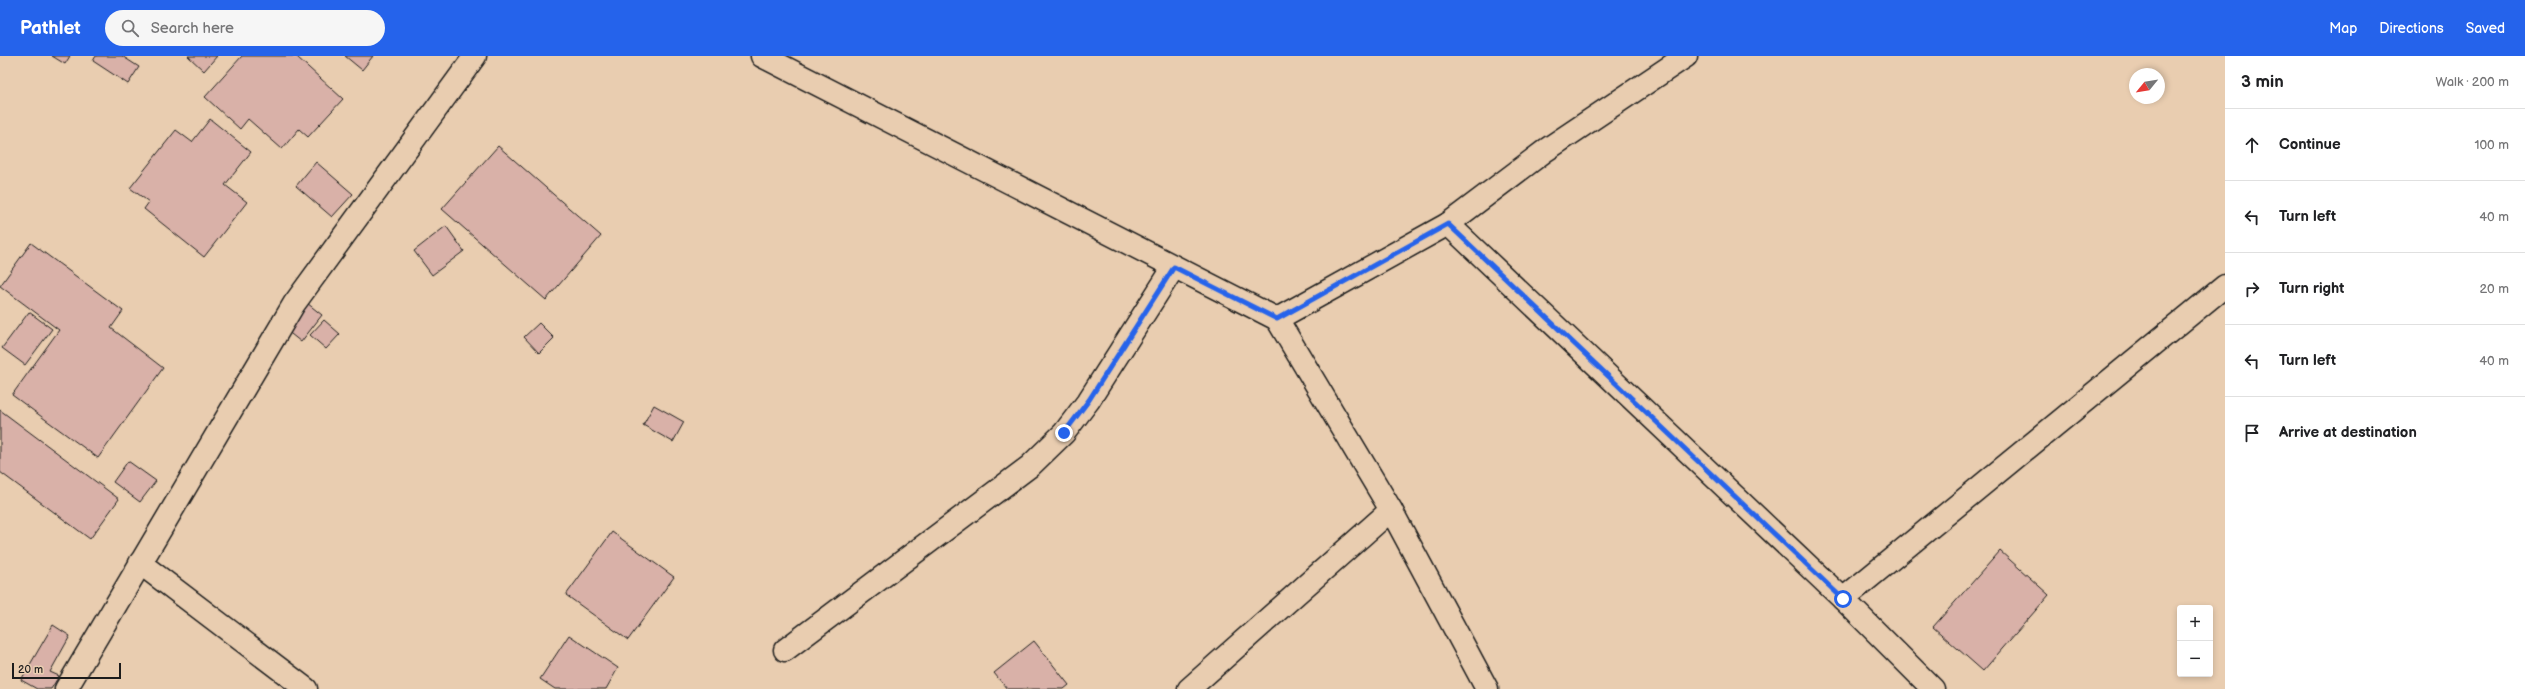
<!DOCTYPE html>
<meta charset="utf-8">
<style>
body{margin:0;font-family:"Balsamiq Sans",sans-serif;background:#f6f6f6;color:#202124}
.controls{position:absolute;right:12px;bottom:12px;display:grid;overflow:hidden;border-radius:4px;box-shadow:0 2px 6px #0003}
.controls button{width:36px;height:36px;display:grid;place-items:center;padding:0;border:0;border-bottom:1px solid #e0e0e0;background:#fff;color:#202124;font:20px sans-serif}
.compass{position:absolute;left:2129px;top:12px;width:36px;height:36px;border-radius:50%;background:#fff;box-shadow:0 2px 6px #0003;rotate:240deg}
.scale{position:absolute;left:12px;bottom:10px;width:109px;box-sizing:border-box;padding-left:4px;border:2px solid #1c1c1c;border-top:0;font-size:11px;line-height:14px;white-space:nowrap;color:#1c1c1c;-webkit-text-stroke:3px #e9cdb0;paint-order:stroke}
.stop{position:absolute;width:12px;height:12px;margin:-9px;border:3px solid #2563eb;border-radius:50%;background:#fff}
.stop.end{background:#2563eb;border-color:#fff;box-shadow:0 1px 4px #0008}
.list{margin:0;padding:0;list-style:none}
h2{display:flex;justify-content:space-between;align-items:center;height:52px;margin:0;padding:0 16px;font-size:17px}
h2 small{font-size:13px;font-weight:400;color:#757577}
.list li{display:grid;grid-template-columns:26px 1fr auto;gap:12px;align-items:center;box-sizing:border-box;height:72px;padding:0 16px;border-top:1px solid #e0e0e0}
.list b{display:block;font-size:15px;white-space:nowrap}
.list em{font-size:13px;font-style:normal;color:#757577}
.icon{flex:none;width:22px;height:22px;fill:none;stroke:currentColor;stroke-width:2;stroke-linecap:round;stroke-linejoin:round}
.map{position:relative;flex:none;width:2225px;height:633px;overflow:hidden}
header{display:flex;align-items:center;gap:24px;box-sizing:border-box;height:56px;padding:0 20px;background:#2563eb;color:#fff}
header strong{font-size:19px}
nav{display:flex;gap:22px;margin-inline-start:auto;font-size:14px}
.search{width:280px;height:36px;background:#f6f6f6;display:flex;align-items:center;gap:10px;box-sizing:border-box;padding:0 14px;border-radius:22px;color:#757577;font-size:15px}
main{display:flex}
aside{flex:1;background:#fff}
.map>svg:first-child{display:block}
.building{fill:#d9b1a8;stroke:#1c1c1c}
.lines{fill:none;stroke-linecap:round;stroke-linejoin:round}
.minor-casing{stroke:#1c1c1c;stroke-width:25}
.minor{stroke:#e9cdb0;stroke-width:22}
.route{stroke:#2563eb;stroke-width:5}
</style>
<header>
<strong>Pathlet</strong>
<div class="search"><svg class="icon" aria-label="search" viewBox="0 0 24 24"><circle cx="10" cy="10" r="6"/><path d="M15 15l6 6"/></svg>Search here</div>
<nav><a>Map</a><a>Directions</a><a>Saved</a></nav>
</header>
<main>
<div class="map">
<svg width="2225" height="633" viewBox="0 0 2225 633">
<rect width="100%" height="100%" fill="#e9cdb0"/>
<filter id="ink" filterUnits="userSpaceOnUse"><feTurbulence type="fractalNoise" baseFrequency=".025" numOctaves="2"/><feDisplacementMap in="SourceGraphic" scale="8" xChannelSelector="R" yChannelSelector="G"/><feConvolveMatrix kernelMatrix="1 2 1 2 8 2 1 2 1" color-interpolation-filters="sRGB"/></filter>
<g filter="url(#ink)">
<g class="building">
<polygon points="52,0 70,0 65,8"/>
<polygon points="96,0 122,0 139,11 128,28 93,5"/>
<polygon points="188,0 217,0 204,15"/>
<polygon points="242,0 299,0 297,1 343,43 308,81 299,73 282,93 248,63 240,73 205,41"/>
<polygon points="345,0 373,0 362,14"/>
<polygon points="210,63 251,96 225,129 247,146 204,201 144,153 149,146 130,132 176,74 192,86"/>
<polygon points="498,90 601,180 546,244 442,153"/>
<polygon points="316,106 353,138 332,161 296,130"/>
<polygon points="446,170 464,195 432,219 414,195"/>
<polygon points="31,187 123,255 111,272 163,312 98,402 12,339 59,274 0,230"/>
<polygon points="302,243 322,259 301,286 281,270"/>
<polygon points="29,256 52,273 25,309 2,292"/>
<polygon points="324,264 340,278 326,293 310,279"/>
<polygon points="539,267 554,282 539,297 524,281"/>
<polygon points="654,349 684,366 673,386 643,369"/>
<polygon points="0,354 119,443 90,483 0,416"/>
<polygon points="128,405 156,425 140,446 113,426"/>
<polygon points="612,476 674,521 628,584 566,539"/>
<polygon points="2000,495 2049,539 1983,615 1933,571"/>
<polygon points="53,569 70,580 50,616 59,620 51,633 37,633 21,624"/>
<polygon points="569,579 618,612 606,633 555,633 540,623"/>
<polygon points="1034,585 1069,629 1064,633 1007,633 994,617"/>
</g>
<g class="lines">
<g class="minor-casing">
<g id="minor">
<polyline points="762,0 1277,263 1391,454 1487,633"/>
<polyline points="1448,168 1843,543 1933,633"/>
<polyline points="1277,263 1448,168 1546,94 1686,0"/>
<polyline points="140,507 306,633"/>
<polyline points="1843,543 2225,230"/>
<polyline points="785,594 1030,410 1064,377 1089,344 1174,211"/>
<polyline points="66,633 294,248 475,0"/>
<polyline points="1189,633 1391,454"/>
</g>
</g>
<use href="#minor" class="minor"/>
</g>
</g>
<g class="lines" filter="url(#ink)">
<polyline class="route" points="1064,377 1089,344 1174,211 1277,263 1448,168 1843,543"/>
</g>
</svg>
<div class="controls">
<button>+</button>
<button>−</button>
</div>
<svg class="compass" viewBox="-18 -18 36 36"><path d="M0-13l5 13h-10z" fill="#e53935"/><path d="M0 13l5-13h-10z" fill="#757577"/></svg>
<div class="scale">20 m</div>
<div class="stop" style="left:1843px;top:543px"></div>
<div class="stop end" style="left:1064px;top:377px"></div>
</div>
<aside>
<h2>3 min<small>Walk · 200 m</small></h2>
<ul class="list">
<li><svg class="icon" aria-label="ahead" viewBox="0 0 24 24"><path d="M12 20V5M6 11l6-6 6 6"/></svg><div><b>Continue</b></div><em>100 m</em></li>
<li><svg class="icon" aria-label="left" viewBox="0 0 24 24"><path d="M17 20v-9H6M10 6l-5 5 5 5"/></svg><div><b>Turn left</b></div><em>40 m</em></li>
<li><svg class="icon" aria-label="right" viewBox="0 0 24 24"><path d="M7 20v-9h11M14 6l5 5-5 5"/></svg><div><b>Turn right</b></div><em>20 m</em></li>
<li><svg class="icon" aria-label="left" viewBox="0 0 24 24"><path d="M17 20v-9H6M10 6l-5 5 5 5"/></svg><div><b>Turn left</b></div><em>40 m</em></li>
<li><svg class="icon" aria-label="arrive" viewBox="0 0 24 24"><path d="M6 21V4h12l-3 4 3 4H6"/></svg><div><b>Arrive at destination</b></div></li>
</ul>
</aside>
</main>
